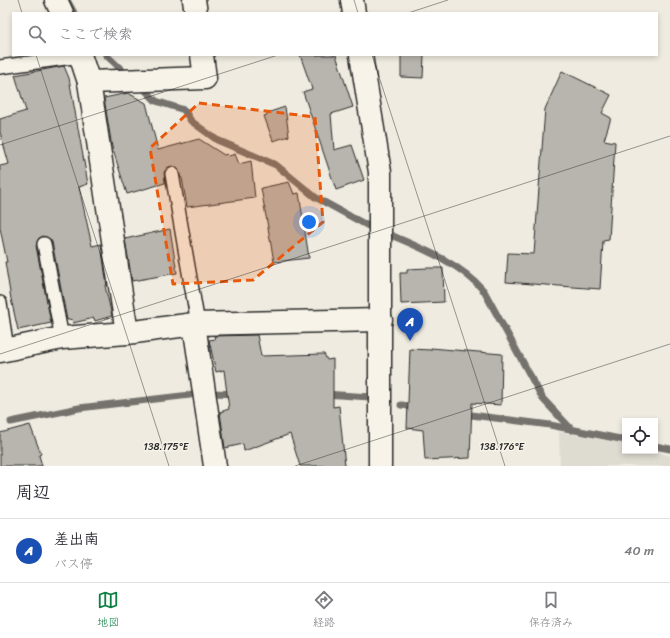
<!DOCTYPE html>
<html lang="ja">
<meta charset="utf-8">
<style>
body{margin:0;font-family:Sriracha,"Klee One",sans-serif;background:#f7f7f7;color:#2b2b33}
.controls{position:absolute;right:12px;bottom:12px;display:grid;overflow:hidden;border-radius:0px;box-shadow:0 2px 6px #0003}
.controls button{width:36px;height:36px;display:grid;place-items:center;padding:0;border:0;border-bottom:1px solid #e1e1e2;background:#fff;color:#2b2b33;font:20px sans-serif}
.you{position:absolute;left:309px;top:222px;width:14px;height:14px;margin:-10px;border:3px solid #fff;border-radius:50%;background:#1a73e8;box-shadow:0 0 0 6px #1a73e833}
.badge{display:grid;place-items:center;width:26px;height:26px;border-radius:50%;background:#0b8043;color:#fff;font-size:13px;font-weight:700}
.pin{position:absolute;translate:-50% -33px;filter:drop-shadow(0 1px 2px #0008)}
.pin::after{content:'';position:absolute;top:21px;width:14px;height:12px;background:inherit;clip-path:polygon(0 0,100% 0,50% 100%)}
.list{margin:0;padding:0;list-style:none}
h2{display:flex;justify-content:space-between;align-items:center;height:52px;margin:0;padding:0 16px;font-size:17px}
h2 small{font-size:13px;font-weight:400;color:#7c7c81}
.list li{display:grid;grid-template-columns:26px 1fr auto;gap:12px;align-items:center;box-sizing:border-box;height:64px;padding:0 16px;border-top:1px solid #e1e1e2}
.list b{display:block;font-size:15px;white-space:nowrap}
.list p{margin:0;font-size:13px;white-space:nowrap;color:#7c7c81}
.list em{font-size:13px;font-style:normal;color:#7c7c81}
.icon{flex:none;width:22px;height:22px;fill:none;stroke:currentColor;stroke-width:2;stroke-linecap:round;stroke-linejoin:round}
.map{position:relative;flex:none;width:670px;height:466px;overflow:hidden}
.search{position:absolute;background:#fff;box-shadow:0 2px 6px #0003;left:12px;right:12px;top:12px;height:44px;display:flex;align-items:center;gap:10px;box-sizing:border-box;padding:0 14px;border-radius:0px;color:#7c7c81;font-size:15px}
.sheet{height:116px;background:#fff}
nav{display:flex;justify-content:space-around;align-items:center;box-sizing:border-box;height:56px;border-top:1px solid #e1e1e2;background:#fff;font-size:11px;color:#7c7c81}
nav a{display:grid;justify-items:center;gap:2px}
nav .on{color:#0b8043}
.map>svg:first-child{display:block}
.built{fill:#dedbd1}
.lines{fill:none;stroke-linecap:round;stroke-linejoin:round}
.stream{stroke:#74726e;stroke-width:7}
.building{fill:#b8b5ae;stroke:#2b2b2b}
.service-casing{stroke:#2b2b2b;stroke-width:16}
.minor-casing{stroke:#2b2b2b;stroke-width:25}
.service{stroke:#f7f3e8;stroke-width:13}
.minor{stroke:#f7f3e8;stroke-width:22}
.marked{fill:#e8590c;fill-opacity:0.2;stroke:#e8590c;stroke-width:3;stroke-dasharray:8 5;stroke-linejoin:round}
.ticks{fill:none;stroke:#2b2b2b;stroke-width:1;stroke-opacity:0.45}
.ticks-label{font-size:10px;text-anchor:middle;fill:#2b2b2b;stroke:#f7f3e8;stroke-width:3;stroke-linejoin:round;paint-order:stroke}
</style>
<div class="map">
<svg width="670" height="466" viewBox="0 0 670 466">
<rect width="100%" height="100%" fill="#efebe0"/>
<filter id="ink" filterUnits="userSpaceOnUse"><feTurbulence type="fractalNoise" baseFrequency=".025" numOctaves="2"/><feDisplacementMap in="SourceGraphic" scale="8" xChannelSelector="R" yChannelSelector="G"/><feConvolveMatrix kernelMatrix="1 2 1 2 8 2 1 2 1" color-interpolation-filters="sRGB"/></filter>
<g filter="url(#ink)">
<polygon class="built" points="559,432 625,443 625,451 655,451 670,456 670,466 560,466"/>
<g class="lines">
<g class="stream">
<polyline points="68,2 74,13"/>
<polyline points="106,55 122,70"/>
<polyline points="146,91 156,101 184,110 191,121 217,140 276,165 315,197 370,227"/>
<path d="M393 236C426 250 461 264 484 291L543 399 572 430"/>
<polyline points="214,393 236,394"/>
<polyline points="324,394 370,397"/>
<polyline points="401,405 417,407"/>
<polyline points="463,414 550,425 625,440"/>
<polyline points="11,422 79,408 190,395"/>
<polyline points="655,446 670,449"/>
</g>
</g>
<g class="building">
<polygon points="300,55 336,55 353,107 331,114 334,150 352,145 364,180 336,190 303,92 312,89"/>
<polygon points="401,55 424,55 423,78 401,77"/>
<polygon points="64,66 69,78 88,184 79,187 92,246 101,244 107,286 105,286 112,316 95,321 94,318 73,323 72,319 67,320 52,242 50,239 43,236 39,238 36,246 51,323 18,330 11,299 5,262 7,262 0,228 0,166 9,164 0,132 0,119 26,111 15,75"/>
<polygon points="562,71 611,95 602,113 611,118 604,140 615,142 609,240 603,241 600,289 506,282 508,253 534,254 545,109"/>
<polygon points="128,93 146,103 158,150 199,139 224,155 227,154 229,156 235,154 239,164 251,161 255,198 187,207 182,178 181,178 178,169 171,166 164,172 165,183 127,194 112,147 104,98"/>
<polygon points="285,107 289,136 273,141 264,116 267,115 267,113"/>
<polygon points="289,182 294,194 299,193 309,258 274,262 261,188"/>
<polygon points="170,229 177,273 132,281 125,239"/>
<polygon points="428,268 443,268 444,302 401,304 400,273 407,273 407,269"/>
<polygon points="257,335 261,356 324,354 327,360 333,359 333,407 339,406 345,466 300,466 290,434 244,451 243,444 225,448 220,412 229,409 224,370 216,372 209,340 215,339 214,336"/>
<polygon points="431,348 502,354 501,405 472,403 470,458 425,460 423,430 407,428 410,349 431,350"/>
<polygon points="30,425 41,454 39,455 42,466 0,466 0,433"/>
</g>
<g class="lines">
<g class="service-casing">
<g id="service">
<polyline points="0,67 80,56"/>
<polyline points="172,174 198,324"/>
<polyline points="44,244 62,338"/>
<polyline points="0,303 7,349"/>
</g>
</g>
<g class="minor-casing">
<g id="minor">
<polyline points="56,0 62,13"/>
<polyline points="194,0 196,13"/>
<polyline points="352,0 354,13"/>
<polyline points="80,55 89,82 127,333"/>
<polyline points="361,55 380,172 380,466"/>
<polyline points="89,82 205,78 202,55"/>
<polyline points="194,324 215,466"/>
<polyline points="0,351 62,338 127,333 194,324 381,320"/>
</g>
</g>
<use href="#service" class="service"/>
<use href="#minor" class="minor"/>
</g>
</g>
<path class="marked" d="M199 103 315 117 323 222 253 280 173 284 150 148Z"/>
<path class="ticks" d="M18 0 22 13M354 0 358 13M408 13 448 0M36 55 169 466M372 55 505 466M0 145 278 55M0 354 670 136M295 466 670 344"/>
<g class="ticks-label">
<text x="166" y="450">138.175°E</text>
<text x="502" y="450">138.176°E</text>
</g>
</svg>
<div class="controls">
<button><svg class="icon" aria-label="locate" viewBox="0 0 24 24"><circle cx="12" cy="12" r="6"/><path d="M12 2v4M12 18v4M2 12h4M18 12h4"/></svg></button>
</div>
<div class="you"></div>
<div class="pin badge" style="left:410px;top:341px;background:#1a4fb4">A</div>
<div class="search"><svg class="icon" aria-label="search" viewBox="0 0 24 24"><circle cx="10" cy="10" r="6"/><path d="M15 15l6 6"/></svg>ここで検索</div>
</div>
<section class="sheet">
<h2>周辺<small></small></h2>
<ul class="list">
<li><span class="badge" style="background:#1a4fb4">A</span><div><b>差出南</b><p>バス停</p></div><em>40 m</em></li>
</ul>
</section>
<nav>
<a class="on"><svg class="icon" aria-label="map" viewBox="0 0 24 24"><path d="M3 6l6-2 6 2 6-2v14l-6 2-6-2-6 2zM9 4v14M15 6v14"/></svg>地図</a>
<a><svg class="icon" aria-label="directions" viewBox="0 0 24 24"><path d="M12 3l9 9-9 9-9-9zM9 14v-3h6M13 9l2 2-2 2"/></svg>経路</a>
<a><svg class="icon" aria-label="saved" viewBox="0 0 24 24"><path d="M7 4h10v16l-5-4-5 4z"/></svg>保存済み</a>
</nav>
